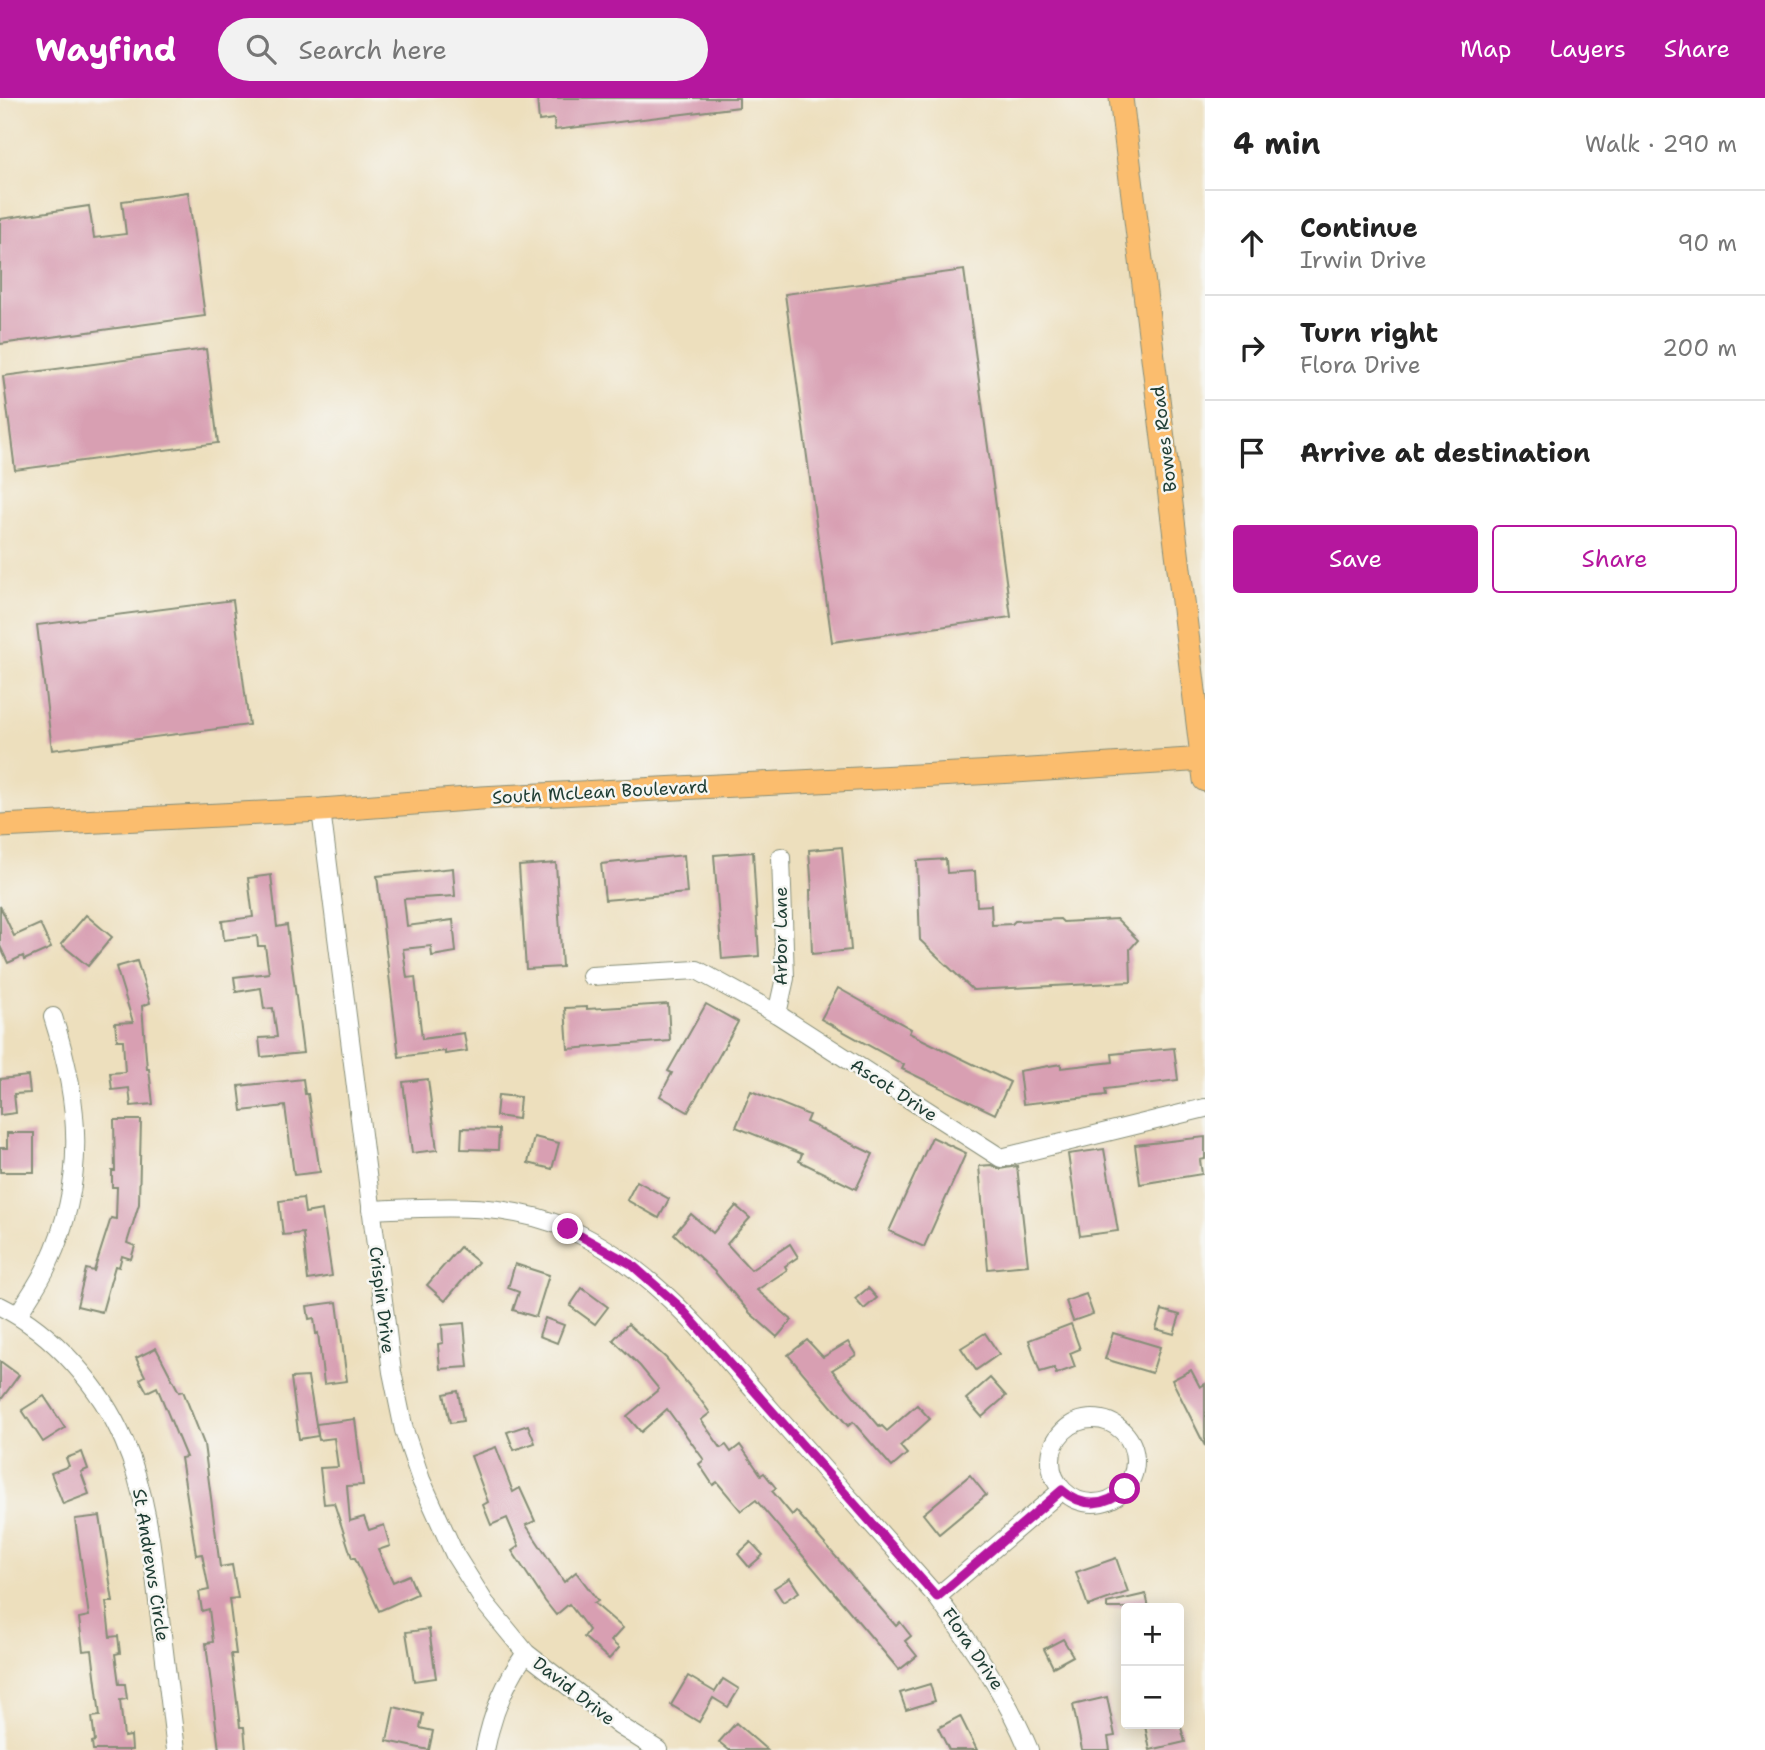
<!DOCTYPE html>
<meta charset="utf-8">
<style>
body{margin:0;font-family:"Shantell Sans",sans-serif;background:#f2f2f2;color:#222}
.controls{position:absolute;right:21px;bottom:21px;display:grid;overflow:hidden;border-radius:7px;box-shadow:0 4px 18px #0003}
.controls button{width:63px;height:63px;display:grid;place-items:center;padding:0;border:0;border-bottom:2px solid #e0e0e0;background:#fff;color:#222;font:35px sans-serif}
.stop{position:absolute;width:21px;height:21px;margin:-16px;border:5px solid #b5179e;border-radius:50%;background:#fff}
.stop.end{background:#b5179e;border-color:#fff;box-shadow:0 2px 7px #0008}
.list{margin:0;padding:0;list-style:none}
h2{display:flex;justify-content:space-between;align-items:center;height:91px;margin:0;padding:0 28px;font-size:30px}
h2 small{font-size:23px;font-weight:400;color:#767676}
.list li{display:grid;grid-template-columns:46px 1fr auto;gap:21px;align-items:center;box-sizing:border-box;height:105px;padding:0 28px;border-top:2px solid #e0e0e0}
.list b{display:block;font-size:26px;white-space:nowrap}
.list p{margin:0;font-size:23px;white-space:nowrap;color:#767676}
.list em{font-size:23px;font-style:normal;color:#767676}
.actions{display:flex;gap:14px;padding:21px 28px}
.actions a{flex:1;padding:16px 0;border:2px solid #b5179e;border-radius:7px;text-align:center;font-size:24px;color:#b5179e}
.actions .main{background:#b5179e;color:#fff}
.icon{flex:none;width:38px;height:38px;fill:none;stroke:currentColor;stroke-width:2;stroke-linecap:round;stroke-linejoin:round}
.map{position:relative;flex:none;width:1205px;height:1652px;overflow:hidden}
header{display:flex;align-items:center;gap:42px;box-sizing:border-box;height:98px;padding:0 35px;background:#b5179e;color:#fff}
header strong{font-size:33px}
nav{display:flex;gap:38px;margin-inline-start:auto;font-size:24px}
.search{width:490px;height:63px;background:#f2f2f2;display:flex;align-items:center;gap:18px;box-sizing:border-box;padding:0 24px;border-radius:38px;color:#767676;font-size:26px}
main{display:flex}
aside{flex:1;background:#fff}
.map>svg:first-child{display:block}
.building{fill:#d89fb2}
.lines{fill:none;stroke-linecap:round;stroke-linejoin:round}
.minor-casing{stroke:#868e78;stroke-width:20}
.major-casing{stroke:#868e78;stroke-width:25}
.minor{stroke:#fff;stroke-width:18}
.major{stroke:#fbbd6e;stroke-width:23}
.route{stroke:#b5179e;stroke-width:9}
.labels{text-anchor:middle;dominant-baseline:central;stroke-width:5;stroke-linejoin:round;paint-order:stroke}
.street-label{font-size:18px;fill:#1f3d34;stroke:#f6f6f2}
</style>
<header>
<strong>Wayfind</strong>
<div class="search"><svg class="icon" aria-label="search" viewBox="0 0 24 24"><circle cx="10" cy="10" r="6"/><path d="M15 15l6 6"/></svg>Search here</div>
<nav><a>Map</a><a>Layers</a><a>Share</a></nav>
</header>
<main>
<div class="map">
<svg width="1205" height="1652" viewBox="0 0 1205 1652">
<rect width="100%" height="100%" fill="#f6f6f2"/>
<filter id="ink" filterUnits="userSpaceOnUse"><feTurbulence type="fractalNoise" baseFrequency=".0143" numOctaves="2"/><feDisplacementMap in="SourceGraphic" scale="14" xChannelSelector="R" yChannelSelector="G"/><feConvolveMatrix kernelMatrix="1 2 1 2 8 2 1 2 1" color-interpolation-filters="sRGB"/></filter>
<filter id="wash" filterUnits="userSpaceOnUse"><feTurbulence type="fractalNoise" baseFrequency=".00686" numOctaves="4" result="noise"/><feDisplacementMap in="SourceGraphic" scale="28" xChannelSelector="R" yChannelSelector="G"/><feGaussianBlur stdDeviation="1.57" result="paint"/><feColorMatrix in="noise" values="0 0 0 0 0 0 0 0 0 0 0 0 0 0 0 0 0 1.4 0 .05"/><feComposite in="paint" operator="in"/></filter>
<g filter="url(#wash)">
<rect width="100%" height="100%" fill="#eddfbd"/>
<g id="blocks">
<g class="building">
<polygon points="537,0 739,0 739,9 555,32 554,21 539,23"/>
<polygon points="188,94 205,218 0,246 0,121 89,108 94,140 126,136 122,103"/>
<polygon points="964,172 1011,519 832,544 785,196"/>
<polygon points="206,251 218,345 15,372 3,278"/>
<polygon points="233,502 249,627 52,652 37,527"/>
<polygon points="842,749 851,852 812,856 810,792 812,792 809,752"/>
<polygon points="753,754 759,858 722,861 714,757"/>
<polygon points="684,757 687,795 605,802 601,766"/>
<polygon points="946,761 947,775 975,773 977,808 991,807 992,827 1012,826 1015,823 1060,821 1063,824 1117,821 1138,842 1130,851 1131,884 973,892 920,842 917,763"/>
<polygon points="556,765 562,869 526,871 519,768"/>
<polygon points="453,770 455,798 404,801 407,828 453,822 456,854 432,858 431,848 403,851 407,880 415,879 422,941 464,935 467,953 445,956 445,953 399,959 377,778"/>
<polygon points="271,777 277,829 287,827 303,955 261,959 259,940 277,939 273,910 264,911 261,890 236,894 234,879 269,875 265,848 258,848 257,838 224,842 222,823 253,819 248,780"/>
<polygon points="0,808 14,838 40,826 51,850 24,862 23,858 8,865 0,848"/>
<polygon points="86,817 112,839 88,868 61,846"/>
<polygon points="137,863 150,905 142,908 147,971 149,971 153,1006 131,1008 129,990 112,992 110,975 125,974 123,942 117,942 115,925 133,924 116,869"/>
<polygon points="838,890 911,931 909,935 1010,984 995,1016 902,971 904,967 821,921"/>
<polygon points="668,906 670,943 568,951 565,910 587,909 587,911"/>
<polygon points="706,906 738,924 688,1014 660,998 672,975 668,973"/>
<polygon points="1174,950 1178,982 1105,991 1106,997 1023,1006 1019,973 1061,966 1061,970 1113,964 1112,956"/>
<polygon points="28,978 30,995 14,996 16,1015 0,1017 0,981"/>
<polygon points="303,981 305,996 308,996 320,1074 294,1077 285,1008 242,1013 239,988"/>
<polygon points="428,981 437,1052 412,1055 403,984"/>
<polygon points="751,993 809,1017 806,1024 873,1056 856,1091 799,1063 802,1056 736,1029"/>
<polygon points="498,997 520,999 518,1021 496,1018"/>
<polygon points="114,1022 141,1022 139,1106 127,1145 135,1148 131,1161 122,1158 119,1169 115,1168 102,1214 77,1208 86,1171 94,1173 111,1120 116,1121 117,1089 112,1089 112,1073 115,1073"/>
<polygon points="462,1030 499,1031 498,1052 461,1051"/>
<polygon points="7,1035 34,1035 34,1074 0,1074 0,1050 7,1050"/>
<polygon points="534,1039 559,1045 552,1071 528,1065"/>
<polygon points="932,1039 966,1055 924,1149 889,1133"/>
<polygon points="1205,1039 1205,1061 1200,1062 1202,1076 1140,1086 1135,1047"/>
<polygon points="1104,1051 1118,1133 1080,1138 1068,1056"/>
<polygon points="991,1067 1000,1071 1017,1068 1028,1167 988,1171 979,1068"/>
<polygon points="637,1083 669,1101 659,1120 627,1102"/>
<polygon points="303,1100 305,1115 322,1112 332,1178 308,1182 303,1135 283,1137 279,1103"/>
<polygon points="736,1108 750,1120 727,1146 751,1172 790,1146 798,1159 785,1168 787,1172 757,1192 792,1222 777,1239 750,1215 714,1173 674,1136 691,1116 713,1135"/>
<polygon points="460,1149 478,1164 445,1203 427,1187"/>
<polygon points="515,1166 549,1177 536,1219 513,1212 519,1194 508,1190"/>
<polygon points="582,1190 608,1209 595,1226 570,1208"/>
<polygon points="868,1190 877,1200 864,1211 855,1201"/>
<polygon points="1086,1196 1093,1216 1073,1223 1066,1203"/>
<polygon points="337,1204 347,1283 324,1286 318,1235 316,1236 314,1220 309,1221 307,1208"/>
<polygon points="1162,1212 1180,1217 1174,1236 1156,1231"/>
<polygon points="545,1220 564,1227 557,1245 539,1238"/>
<polygon points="464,1225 468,1269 440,1271 438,1246 443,1245 442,1227"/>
<polygon points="628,1226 666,1260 697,1297 710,1315 701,1322 721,1350 726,1347 731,1354 740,1347 761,1377 764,1375 776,1390 772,1393 792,1417 796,1413 896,1528 900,1524 911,1538 905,1543 917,1558 899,1572 756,1402 741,1413 717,1384 713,1387 699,1366 704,1362 667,1311 641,1334 627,1318 659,1291 640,1268 613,1242"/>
<polygon points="1071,1226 1080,1251 1070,1255 1075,1269 1056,1276 1054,1270 1040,1274 1029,1242"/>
<polygon points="985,1235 999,1256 976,1272 961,1250"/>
<polygon points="1113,1235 1160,1249 1152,1275 1105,1261"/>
<polygon points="807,1242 823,1259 848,1244 856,1257 832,1272 880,1329 882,1328 887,1333 917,1307 930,1321 900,1348 907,1356 892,1369 853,1324 848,1328 788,1257"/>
<polygon points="156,1250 179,1294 183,1293 204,1346 220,1469 232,1467 238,1500 229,1501 236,1556 231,1556 240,1629 244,1629 246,1652 219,1652 206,1545 213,1544 209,1511 202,1513 199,1494 209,1492 202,1456 196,1457 181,1360 186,1359 157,1289 147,1294 140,1281 145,1278 136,1260"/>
<polygon points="0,1263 19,1277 0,1303"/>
<polygon points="1191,1272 1200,1289 1205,1286 1205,1348 1172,1282"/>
<polygon points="308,1279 318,1338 299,1341 291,1280"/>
<polygon points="990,1280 1006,1298 982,1319 966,1301"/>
<polygon points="458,1293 463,1323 450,1325 444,1296"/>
<polygon points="44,1298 65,1330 43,1344 22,1312"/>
<polygon points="355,1321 363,1387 347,1388 350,1423 364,1419 369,1432 384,1427 390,1448 378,1452 393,1484 409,1477 417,1496 379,1513 355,1460 352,1460 334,1405 324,1406 320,1370 338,1369 334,1340 319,1342 316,1326"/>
<polygon points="528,1327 535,1345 514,1352 507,1334"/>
<polygon points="496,1349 513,1394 520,1390 535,1423 526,1427 564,1484 576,1474 598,1503 594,1505 623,1530 611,1543 619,1550 609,1561 584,1539 589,1532 569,1506 556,1517 545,1503 512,1453 519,1448 507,1420 491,1427 483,1407 488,1404 471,1358"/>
<polygon points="82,1354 88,1371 81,1374 89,1396 63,1406 51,1375 69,1368 66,1360"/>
<polygon points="970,1377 986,1397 939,1436 923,1416"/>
<polygon points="100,1418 113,1504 106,1504 110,1539 118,1538 120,1555 115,1556 119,1586 125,1586 127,1601 120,1602 124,1639 131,1638 132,1652 93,1652 92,1644 95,1643 92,1619 100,1618 92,1552 83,1553 79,1520 89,1518 75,1421"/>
<polygon points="751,1444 763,1457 749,1469 738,1456"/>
<polygon points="1116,1460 1128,1494 1088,1508 1076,1474"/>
<polygon points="790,1480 799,1494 783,1504 774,1490"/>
<polygon points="1146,1496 1149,1510 1107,1510 1107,1505"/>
<polygon points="429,1531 436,1580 414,1583 406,1534"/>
<polygon points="1063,1541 1073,1558 1053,1569 1044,1551"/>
<polygon points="688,1578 715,1594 723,1581 739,1591 728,1609 713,1600 699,1624 671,1607"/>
<polygon points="930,1586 935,1603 906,1612 900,1595"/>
<polygon points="1107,1599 1115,1638 1108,1639 1110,1652 1082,1652 1073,1607"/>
<polygon points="394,1609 423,1616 420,1630 433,1633 429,1652 387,1643"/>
<polygon points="960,1618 977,1652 949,1652 938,1630"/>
<polygon points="736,1625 767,1652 729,1652 719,1644"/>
<polygon points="1156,1626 1180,1626 1185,1644 1150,1652 1145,1628"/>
</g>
</g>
</g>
<g filter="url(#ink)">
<use href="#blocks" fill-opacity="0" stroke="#868e78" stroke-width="2"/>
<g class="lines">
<g class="minor-casing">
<g id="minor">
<polyline points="321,712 392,1274 404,1332 421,1382 455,1457 485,1505 526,1555 620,1628 658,1652"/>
<polyline points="591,878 697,872 777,916 1001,1060 1205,1010"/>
<polyline points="777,916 785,880 781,759"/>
<path d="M371 1112C437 1109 507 1103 569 1131 656 1171 711 1244 772 1313 827 1375 882 1437 937 1499 972 1548 1006 1596 1029 1652"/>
<path d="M0 1208C53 1234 101 1289 124 1343 146 1393 152 1450 158 1504 164 1553 170 1603 176 1652"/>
<path d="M18 1217C28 1200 40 1184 48 1166 87 1083 80 1003 53 919"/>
<circle cx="1093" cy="1363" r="42"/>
<polyline points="937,1499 1062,1392"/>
<path d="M485 1652C492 1616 504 1585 526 1555"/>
</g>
</g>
<g class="major-casing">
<g id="major">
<polyline points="1121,0 1205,682"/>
<polyline points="0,728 321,712 481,700 1015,673 1205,661"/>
</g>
</g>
<use href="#minor" class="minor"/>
<use href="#major" class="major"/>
</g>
</g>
<g class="lines" filter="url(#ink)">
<path class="route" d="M568 1131 631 1166 680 1209 937 1499 1062 1392C1082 1410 1105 1409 1125 1391"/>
</g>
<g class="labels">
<g class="street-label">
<text transform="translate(1164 341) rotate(-97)">Bowes Road</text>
<text transform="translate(600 694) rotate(-3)">South McLean Boulevard</text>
<text transform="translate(781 838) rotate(-90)">Arbor Lane</text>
<text transform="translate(894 992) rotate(33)">Ascot Drive</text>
<text transform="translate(382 1202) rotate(83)">Crispin Drive</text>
<text transform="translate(151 1467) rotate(81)">St Andrews Circle</text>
<text transform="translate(973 1551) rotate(56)">Flora Drive</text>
<text transform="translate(574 1593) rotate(38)">David Drive</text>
</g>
</g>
</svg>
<div class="controls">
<button>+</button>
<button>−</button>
</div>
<div class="stop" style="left:1125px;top:1391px"></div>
<div class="stop end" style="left:568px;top:1131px"></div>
</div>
<aside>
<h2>4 min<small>Walk · 290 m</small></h2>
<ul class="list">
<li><svg class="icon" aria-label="ahead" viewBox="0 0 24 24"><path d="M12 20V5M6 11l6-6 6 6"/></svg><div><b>Continue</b><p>Irwin Drive</p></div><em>90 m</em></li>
<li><svg class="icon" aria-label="right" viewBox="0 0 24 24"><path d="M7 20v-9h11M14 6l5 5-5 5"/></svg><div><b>Turn right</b><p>Flora Drive</p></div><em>200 m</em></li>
<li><svg class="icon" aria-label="arrive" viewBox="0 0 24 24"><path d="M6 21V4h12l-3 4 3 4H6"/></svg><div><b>Arrive at destination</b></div></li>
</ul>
<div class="actions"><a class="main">Save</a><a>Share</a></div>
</aside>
</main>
